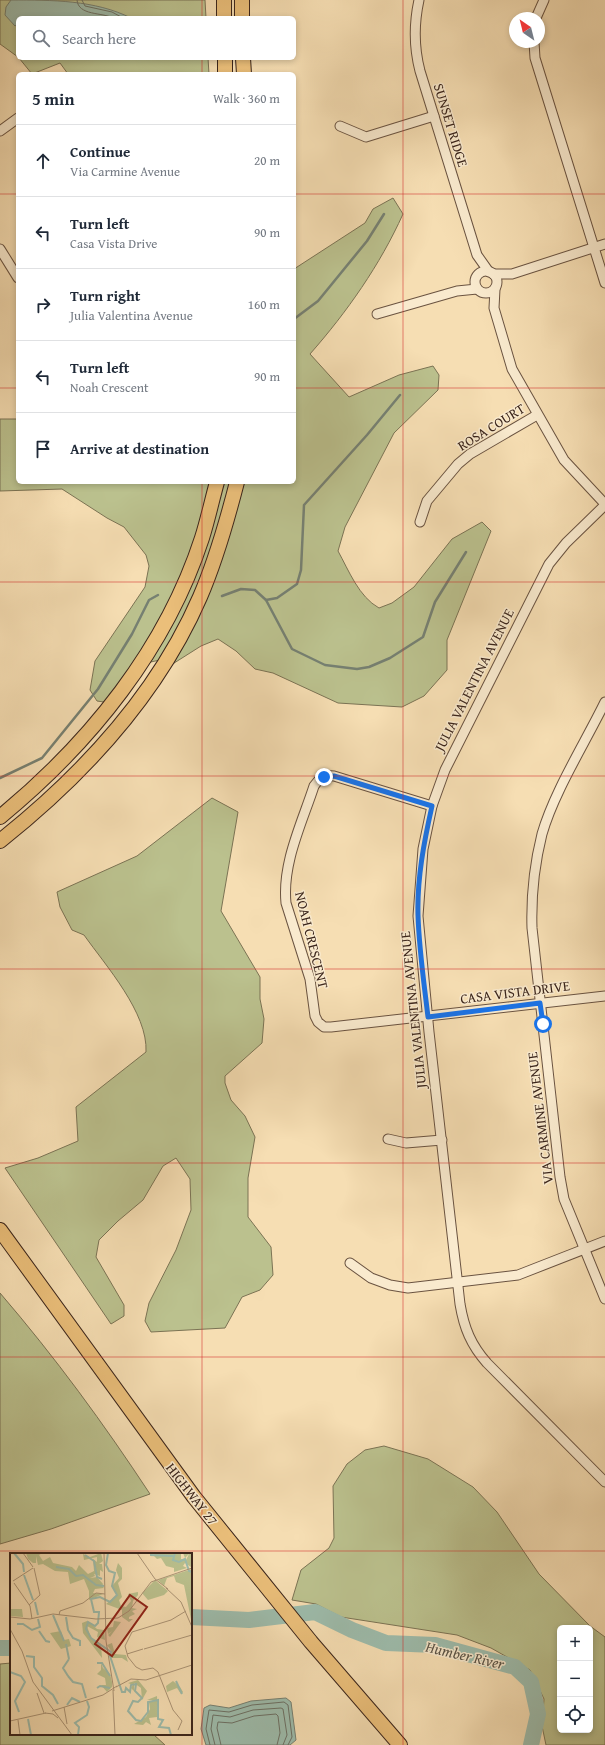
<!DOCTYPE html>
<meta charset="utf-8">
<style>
body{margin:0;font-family:"Gentium Book Plus",serif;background:#f6f6f7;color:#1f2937}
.controls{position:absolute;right:12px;bottom:12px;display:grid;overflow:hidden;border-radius:6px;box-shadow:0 2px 6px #0003}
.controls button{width:36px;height:36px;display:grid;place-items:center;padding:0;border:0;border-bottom:1px solid #e0e1e3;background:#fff;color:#1f2937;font:20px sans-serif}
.compass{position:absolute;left:509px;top:12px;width:36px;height:36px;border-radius:50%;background:#fff;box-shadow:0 2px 6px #0003;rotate:325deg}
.stop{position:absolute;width:12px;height:12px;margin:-9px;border:3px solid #1a73e8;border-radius:50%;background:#fff}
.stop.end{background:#1a73e8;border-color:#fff;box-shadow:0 1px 4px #0008}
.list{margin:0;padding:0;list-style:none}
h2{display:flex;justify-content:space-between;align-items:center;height:52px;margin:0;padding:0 16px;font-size:17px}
h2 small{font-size:13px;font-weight:400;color:#747a83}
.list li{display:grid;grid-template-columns:26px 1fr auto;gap:12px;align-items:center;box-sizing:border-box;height:72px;padding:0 16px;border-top:1px solid #e0e1e3}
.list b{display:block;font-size:15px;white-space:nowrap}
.list p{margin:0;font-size:13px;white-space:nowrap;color:#747a83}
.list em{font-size:13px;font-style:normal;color:#747a83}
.icon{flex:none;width:22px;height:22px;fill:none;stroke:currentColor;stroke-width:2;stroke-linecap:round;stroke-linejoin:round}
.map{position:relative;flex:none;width:605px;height:1745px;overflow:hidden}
.search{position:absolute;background:#fff;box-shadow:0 2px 6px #0003;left:16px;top:16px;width:280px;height:44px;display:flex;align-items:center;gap:10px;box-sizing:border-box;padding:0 14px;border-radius:6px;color:#747a83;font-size:15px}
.panel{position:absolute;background:#fff;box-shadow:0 2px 6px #0003;left:16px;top:72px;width:280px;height:412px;border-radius:6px}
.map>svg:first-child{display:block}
.green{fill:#bbc18e;stroke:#7b7354;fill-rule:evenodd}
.water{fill:#9dbcac;stroke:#768072}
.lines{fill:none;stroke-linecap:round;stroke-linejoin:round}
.shore{stroke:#6c7064;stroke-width:1}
.stream{stroke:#768072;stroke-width:2.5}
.river{stroke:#9dbcac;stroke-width:16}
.minor-casing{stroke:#6a5341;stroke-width:11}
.primary-casing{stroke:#3b251b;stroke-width:16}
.minor{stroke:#f9eace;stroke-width:9}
.primary{stroke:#ebbf7a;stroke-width:14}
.route{stroke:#1a73e8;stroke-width:5}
.grid{fill:none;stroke:#d62828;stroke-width:1;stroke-opacity:0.55}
.labels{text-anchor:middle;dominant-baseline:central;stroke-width:3;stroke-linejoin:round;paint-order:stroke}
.street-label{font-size:14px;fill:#3b251b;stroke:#f9eace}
.water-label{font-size:15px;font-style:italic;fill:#585246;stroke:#f9eace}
.inset-river{fill:none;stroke:#9dbcac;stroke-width:2}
.inset-road{fill:none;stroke:#ab9476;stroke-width:1}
.view{fill:#8f2418;fill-opacity:0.15;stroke:#8f2418;stroke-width:2}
.inset-edge{fill:none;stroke:#3b251b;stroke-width:2}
</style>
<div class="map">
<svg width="605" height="1745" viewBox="0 0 605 1745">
<rect width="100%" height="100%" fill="#f6deb3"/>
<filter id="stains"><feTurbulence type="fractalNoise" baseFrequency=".005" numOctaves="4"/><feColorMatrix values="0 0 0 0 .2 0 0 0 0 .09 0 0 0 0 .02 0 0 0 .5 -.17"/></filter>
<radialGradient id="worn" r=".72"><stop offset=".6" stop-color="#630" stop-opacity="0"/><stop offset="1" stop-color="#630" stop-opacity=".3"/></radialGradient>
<g class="green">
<polygon points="0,0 205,0 206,18 18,18 18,57 0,44"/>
<polygon points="19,58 208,58 209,74 68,74 60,63 32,74"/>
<path d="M393 198 403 214C380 265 347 312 310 354L349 397 399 375 433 366 439 375 438 390 394 433 345 527 338 551C349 571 359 597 379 608L392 603 414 587 452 539 482 522 491 531 447 640V670L424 696 402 707 338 703 273 673 255 669 236 651 218 639 201 646 171 665 160 660 146 663 104 702 97 701 90 690 95 661 145 587 149 566 146 555 124 527 107 518 62 489 0 491V419H18V482H294V269L365 223 373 209Z"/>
<path d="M212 798 238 812 221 911 260 977V999L264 1019 262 1043 225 1076V1083L231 1100 245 1116 255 1137 248 1178V1217L271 1247 273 1275 260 1290 242 1297 225 1328 151 1332 145 1321 149 1303 176 1250 191 1210 190 1179 176 1158 163 1166 143 1200 118 1221 99 1240 96 1257 124 1305V1316L111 1324 5 1168 38 1158 78 1141 76 1107 146 1052C148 1013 106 966 84 935L72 930 60 907 57 892 137 856Z"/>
<path d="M0 1293C55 1357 104 1424 150 1494L51 1529 0 1544Z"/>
<path d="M384 1446 428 1459 473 1487 497 1512 539 1574 590 1626 605 1637V1745H546L542 1726 544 1699 530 1670 491 1648 457 1635 341 1617 316 1604 292 1600 301 1570 329 1548 334 1538 333 1486 347 1464 365 1450ZM560 1628H590V1730H560Z"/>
<polygon points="11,1663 11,1734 153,1734 165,1745 0,1745 0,1664"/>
</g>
<g class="water">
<path d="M11 0C52 0 95 0 131 18H18V24L15 26 5 15 6 7Z"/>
<polygon points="286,1698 291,1702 296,1740 290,1745 206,1745 201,1729 204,1708 210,1705 229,1708 251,1701"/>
</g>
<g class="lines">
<g class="shore">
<path d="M77 0C78 16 102 12 113 18"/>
<polyline points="82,0 85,6 112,12 123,18"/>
<polyline points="210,1745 206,1729 209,1710 229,1712 252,1705 284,1702 288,1705 292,1737 288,1745"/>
<polyline points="215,1745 211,1729 213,1715 230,1717 253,1710 281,1708 283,1709 287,1735 283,1745"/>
<polyline points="221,1745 217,1728 218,1722 232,1723 254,1716 276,1714 278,1716 280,1733 277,1745"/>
</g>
<g class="stream">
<polyline points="294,319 318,301 367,241 384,214"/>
<polyline points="222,596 241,589 255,590 266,600 292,649 325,665 357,669 369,667 390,658 423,637 435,602 466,552"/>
<polyline points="266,600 277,598 297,584 301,570 304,505 367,435 400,395"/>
<polyline points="0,778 42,758 98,689 132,634 149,600 158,595"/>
</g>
<g class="river">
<polyline points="191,1617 249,1620 315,1612 352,1630 386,1643 435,1645 515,1667 531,1682 538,1714 531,1745"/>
<polyline points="0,1648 11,1648"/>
</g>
<g class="minor-casing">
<g id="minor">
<path d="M419 0C414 23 414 48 420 71L477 255 489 272"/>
<polyline points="536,18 544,0"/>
<polyline points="534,42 535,58 605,283"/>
<polyline points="340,126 366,137 434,116"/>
<polyline points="0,131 18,118"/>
<polyline points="0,249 18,278"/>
<circle cx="486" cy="282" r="11"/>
<polyline points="493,274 512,274 605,244"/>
<polyline points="495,289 494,308 512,369 564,460 605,504"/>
<polyline points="377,314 457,291 477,289"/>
<path d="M605 505 566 543 549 564 445 770 432 806 423 849 418 916 429 1032 460 1304C464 1328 471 1345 487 1363L605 1482"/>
<polyline points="420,522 427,501 458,464 470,454 537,415"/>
<path d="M605 702C585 743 554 792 542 834 534 866 531 896 532 928L560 1177 564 1199 605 1299"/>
<path d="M432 806 334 776C325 775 319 778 314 786 302 823 282 863 286 903L310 979 315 1016 318 1022 324 1027H331L605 996"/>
<polyline points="388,1139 406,1143 442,1140"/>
<polyline points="350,1263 371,1278 390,1285 408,1288 518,1275 605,1241"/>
</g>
</g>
<g class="primary-casing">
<g id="primary">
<polyline points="224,0 224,18"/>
<polyline points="242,0 242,18"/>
<polyline points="225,58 225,74"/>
<polyline points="243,58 244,74"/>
<path d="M0 817C90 743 166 649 202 538 208 519 212 500 217 482"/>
<path d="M0 841C83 775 157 696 200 597 216 560 227 521 237 482"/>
<polyline points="0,1230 194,1497 311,1642 400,1745"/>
</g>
</g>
<use href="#minor" class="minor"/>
<use href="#primary" class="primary"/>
</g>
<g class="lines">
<path class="route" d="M324 777 334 776 432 806C424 842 417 878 418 915 419 949 424 983 428 1017L540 1003 543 1024"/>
</g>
<path class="grid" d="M202 0V18M403 0V1745M202 58V74M0 194H18M294 194H605M0 388H18M294 388H605M202 482V1745M0 582H605M0 776H605M0 969H605M0 1163H605M0 1357H605M0 1551H605"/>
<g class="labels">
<g class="street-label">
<text transform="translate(451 125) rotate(73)">SUNSET RIDGE</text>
<text transform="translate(491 427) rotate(-32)">ROSA COURT</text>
<text transform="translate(474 680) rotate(-63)">JULIA VALENTINA AVENUE</text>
<text transform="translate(312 940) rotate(76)">NOAH CRESCENT</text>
<text transform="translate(515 992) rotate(-7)">CASA VISTA DRIVE</text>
<text transform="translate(413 1010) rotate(-96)">JULIA VALENTINA AVENUE</text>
<text transform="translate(540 1118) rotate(-97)">VIA CARMINE AVENUE</text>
<text transform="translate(192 1494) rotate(52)">HIGHWAY 27</text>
</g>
<g class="water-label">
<text transform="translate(465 1655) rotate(13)">Humber River</text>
</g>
</g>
<g transform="translate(10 1553)">
<rect width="182" height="182" fill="#f6deb3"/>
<path d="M16 0H32L29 2 33 8 40 4 43 10 62 14 66 18 69 12 78 21 84 18 83 6 87 9V4L74 7 73 1 80 4 91 0 93 8 89 11H92L93 19 90 17V23L84 21 85 23 80 25 87 24 93 31 92 33 94 35 85 36 83 40 93 41 79 47V38L74 26 60 31 58 19 45 18 33 11 28 12 26 3V10H23L18 6ZM148 0H171V6L176 7 179 1 175 5 173 0H182L181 14 175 10 173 13 177 15 164 19V15L156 13 151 5 147 6 143 2ZM108 10 112 15V26L108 30 112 44 109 47 111 53 116 54 121 48 118 41 128 39V42L123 48 122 55 127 56 122 58 125 61 119 64V66H123L119 69 112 64V57L96 51 107 42 102 33 109 25 106 17ZM182 16V71L174 32 166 29 164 23 157 25 154 33 148 27ZM145 27 158 38 154 42 138 47 132 40ZM0 56H12L13 64 0 63ZM77 68V72L79 69 87 76 94 77 95 87 87 84 88 79 77 73 81 85 91 91 92 105 73 80 72 70ZM104 68 111 69 100 84 98 82 102 78 98 81 97 75 103 74ZM51 78 54 87 59 86 61 93 51 96 40 80ZM102 90 105 101 116 102 118 109 112 105H101L102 99 97 92ZM91 110 93 115 100 121 102 129V134L97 139 91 132H96L95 125 87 121 91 117ZM128 127 137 138 132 147 131 135 124 130V138L121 135 123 132 118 130ZM163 128 170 134 173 139 171 141 167 135 157 139 156 133ZM147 143 148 160 147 164 139 165 141 172 136 169 133 172 124 171 136 164 140 156 139 149H143L146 147H137Z" fill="#bbc18e"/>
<path class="inset-river" d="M4 0 13 11 14 19M98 0 96 12 99 18 105 20 102 33 107 42 100 49 90 44 81 46 84 59H89L88 70 85 73 78 69 76 76 81 85 101 99 100 103 112 139H115L116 135 120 139 121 132 126 131 125 138 132 145 128 149 123 148 118 158 126 167 131 168 138 159V149L148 147V166L153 167 149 174 159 175 161 182M165 0 163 7 169 9 175 6 179 18 182 19M75 2 84 8 87 24 92 26M140 2 163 3M46 14 59 16 66 23 73 22 86 32 94 33M14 22 23 47M25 49 28 62M43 62 54 88M56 64 58 77 63 85 70 88V93M7 71H13L22 77 30 74 28 66M29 78 36 88 40 89M56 91 59 106M16 103 24 104V114L32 125V133L43 142 48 151M87 110H92L100 123M0 119 11 123 15 129 5 148 9 159M58 123 63 129 72 131 76 145M58 123 53 115 59 106M166 128 172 141M87 135 90 133 100 135M57 152 62 145 70 149M18 166 21 182M68 182 69 174 65 170 77 162 79 154 77 148"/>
<path class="inset-road" d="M13 0 23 14M94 0 96 88 104 138M127 0 145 26M145 26 158 36M3 28 23 15M4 30 20 53 22 66M156 35 171 49 182 74M19 52 30 42 24 15M49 62 50 58 73 50 86 40 95 41M0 64 20 66 43 61 86 66 108 65 119 58 141 29 182 15M0 76 12 98 23 129 62 182M134 96 182 82M117 101 133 96M106 134 121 126 136 127 182 112M103 137 105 182M27 140 34 160M54 154 57 171M42 158 93 142 107 133M35 160 43 161 48 165M8 167 10 182M0 168 36 160M168 177 172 168 163 157 148 119 143 115 132 117 126 114 118 104 115 93 122 79 161 67 176 58"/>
<path class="view" d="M120 42 137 54 102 103 85 91Z"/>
<rect width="182" height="182" class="inset-edge"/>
</g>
<rect width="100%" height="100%" filter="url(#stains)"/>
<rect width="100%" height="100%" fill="url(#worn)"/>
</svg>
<div class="controls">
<button>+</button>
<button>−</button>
<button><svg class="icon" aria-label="locate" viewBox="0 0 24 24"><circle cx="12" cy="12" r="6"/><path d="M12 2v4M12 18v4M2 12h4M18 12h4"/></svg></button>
</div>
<svg class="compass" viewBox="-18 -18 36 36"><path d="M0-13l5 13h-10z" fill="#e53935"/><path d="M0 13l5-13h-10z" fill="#747a83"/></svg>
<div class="stop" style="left:543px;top:1024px"></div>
<div class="stop end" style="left:324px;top:777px"></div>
<div class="search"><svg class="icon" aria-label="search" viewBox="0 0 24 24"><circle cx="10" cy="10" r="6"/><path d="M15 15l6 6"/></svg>Search here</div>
<section class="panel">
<h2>5 min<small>Walk · 360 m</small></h2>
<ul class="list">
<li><svg class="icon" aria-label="ahead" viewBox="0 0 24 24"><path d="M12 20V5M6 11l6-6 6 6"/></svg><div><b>Continue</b><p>Via Carmine Avenue</p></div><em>20 m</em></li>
<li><svg class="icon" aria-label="left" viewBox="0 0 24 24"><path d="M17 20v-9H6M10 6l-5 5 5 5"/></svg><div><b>Turn left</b><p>Casa Vista Drive</p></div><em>90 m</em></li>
<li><svg class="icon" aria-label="right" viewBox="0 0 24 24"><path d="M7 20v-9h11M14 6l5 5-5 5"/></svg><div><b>Turn right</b><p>Julia Valentina Avenue</p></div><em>160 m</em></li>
<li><svg class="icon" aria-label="left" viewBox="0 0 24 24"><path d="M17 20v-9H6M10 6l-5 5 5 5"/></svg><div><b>Turn left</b><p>Noah Crescent</p></div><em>90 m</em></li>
<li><svg class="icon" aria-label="arrive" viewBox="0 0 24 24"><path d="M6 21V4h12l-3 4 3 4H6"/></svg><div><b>Arrive at destination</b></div></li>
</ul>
</section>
</div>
